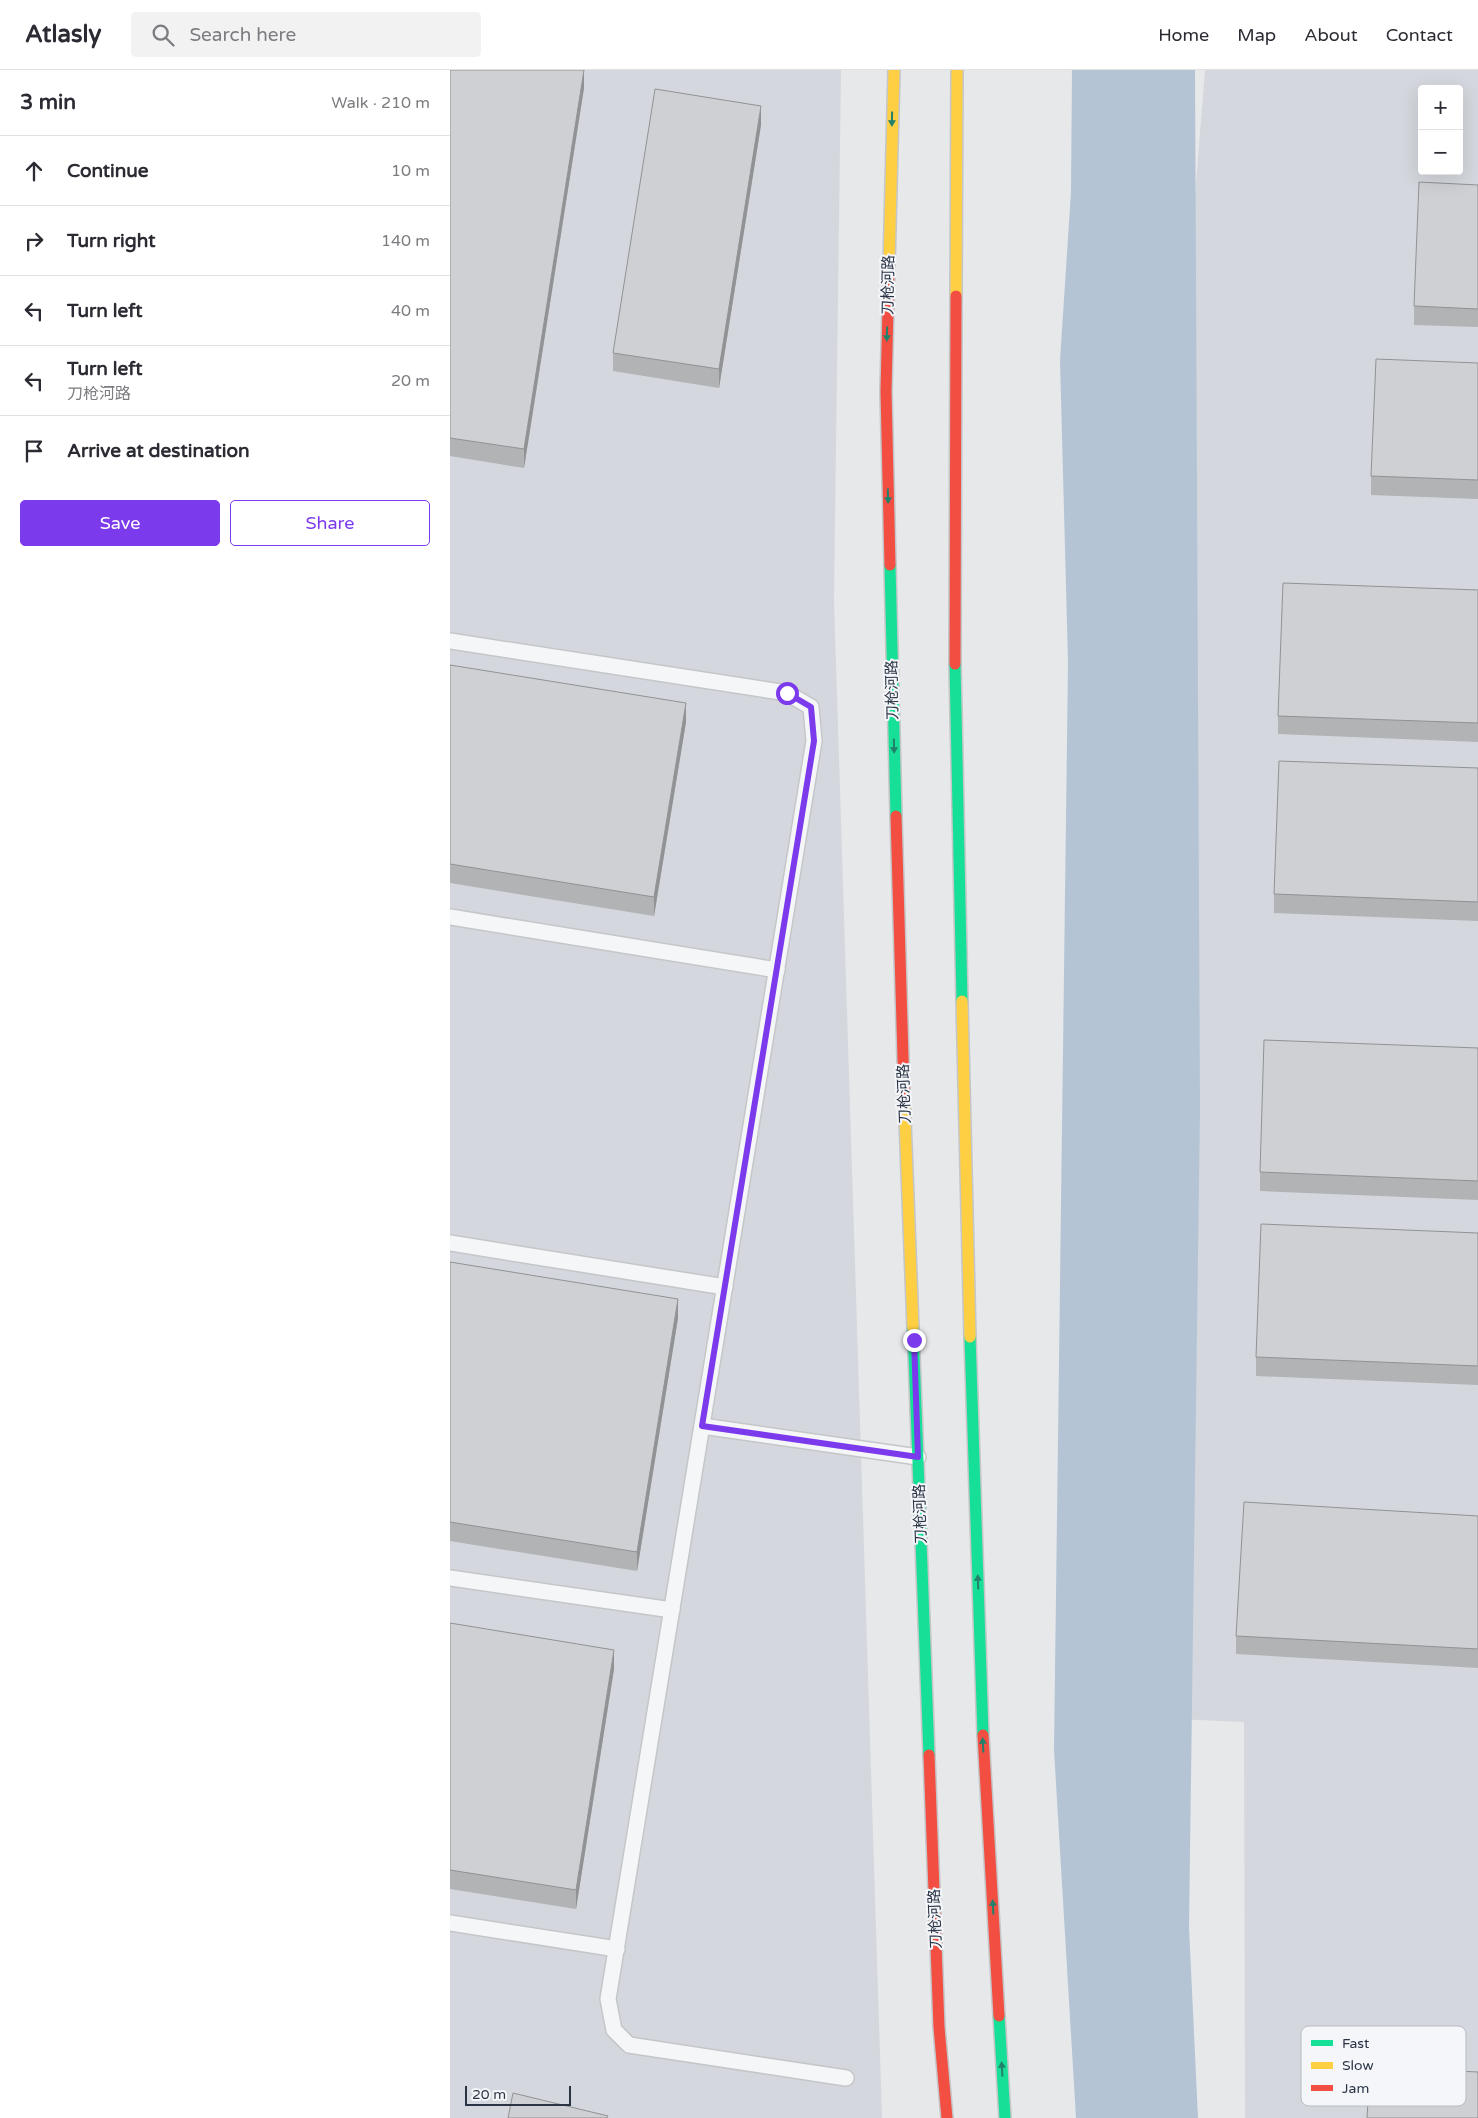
<!DOCTYPE html>
<meta charset="utf-8">
<style>
body{margin:0;font-family:"Varela Round","Noto Sans SC",sans-serif;background:#f2f2f3;color:#2b2b33}
.controls{position:absolute;right:15px;top:15px;display:grid;overflow:hidden;border-radius:5px;box-shadow:0 5px 20px #0002}
.controls button{width:45px;height:45px;display:grid;place-items:center;padding:0;border:0;border-bottom:1px solid #e1e1e2;background:#fff;color:#2b2b33;font:25px sans-serif}
.scale{position:absolute;left:15px;bottom:12px;width:106px;box-sizing:border-box;padding-left:5px;border:2px solid #2b3445;border-top:0;font-size:14px;line-height:18px;white-space:nowrap;color:#2b3445;-webkit-text-stroke:4px #f4f6f9;paint-order:stroke}
.stop{position:absolute;width:15px;height:15px;margin:-11px;border:4px solid #7c3aed;border-radius:50%;background:#fff}
.stop.end{background:#7c3aed;border-color:#fff;box-shadow:0 1px 5px #0008}
.list{margin:0;padding:0;list-style:none}
h2{display:flex;justify-content:space-between;align-items:center;height:65px;margin:0;padding:0 20px;font-size:21px}
h2 small{font-size:16px;font-weight:400;color:#7c7c81}
.list li{display:grid;grid-template-columns:32px 1fr auto;gap:15px;align-items:center;box-sizing:border-box;height:70px;padding:0 20px;border-top:1px solid #e1e1e2}
.list b{display:block;font-size:19px;white-space:nowrap}
.list p{margin:0;font-size:16px;white-space:nowrap;color:#7c7c81}
.list em{font-size:16px;font-style:normal;color:#7c7c81}
.actions{display:flex;gap:10px;padding:15px 20px}
.actions a{flex:1;padding:11px 0;border:1px solid #7c3aed;border-radius:5px;text-align:center;font-size:18px;color:#7c3aed}
.actions .main{background:#7c3aed;color:#fff}
.icon{flex:none;width:28px;height:28px;fill:none;stroke:currentColor;stroke-width:2;stroke-linecap:round;stroke-linejoin:round}
.map{position:relative;flex:none;width:1028px;height:2048px;overflow:hidden}
header{display:flex;align-items:center;gap:30px;box-sizing:border-box;height:70px;padding:0 25px;background:#fff;border-bottom:1px solid #e1e1e2}
header strong{font-size:24px}
nav{display:flex;gap:28px;margin-inline-start:auto;font-size:18px}
.search{width:350px;height:45px;background:#f2f2f3;display:flex;align-items:center;gap:12px;box-sizing:border-box;padding:0 18px;border-radius:5px;color:#7c7c81;font-size:19px}
main{display:flex}
aside{flex:1;background:#fff}
.map>svg:first-child{display:block}
.built{fill:#d4d7dd;fill-rule:evenodd}
.water{fill:#b4c4d5}
.lines{fill:none;stroke-linecap:round;stroke-linejoin:round}
.lane-casing{stroke:#c4c6c8;stroke-width:18}
.fast-casing{stroke:#c4c6c8;stroke-width:14}
.slow-casing{stroke:#c4c6c8;stroke-width:14}
.jam-casing{stroke:#c4c6c8;stroke-width:14}
.lane{stroke:#f5f6f7;stroke-width:15}
.fast{stroke:#16e098;stroke-width:11}
.slow{stroke:#ffcf43;stroke-width:11}
.jam{stroke:#f24e42;stroke-width:11}
.wall{fill:#b1b3b5}
.shaded-wall{fill:#909294}
.building{fill:#ced0d3;stroke:#909294}
.oneway{fill:#22816a}
.route{stroke:#7c3aed;stroke-width:6}
.labels{text-anchor:middle;dominant-baseline:central;stroke-width:4;stroke-linejoin:round;paint-order:stroke}
.street-label{font-size:15px;fill:#2b3445;stroke:#f4f6f9}
.key{fill:#f4f6f9;stroke:#b8bcc3;stroke-width:1}
.key-label{font-size:14px;fill:#2b3445}
</style>
<header>
<strong>Atlasly</strong>
<div class="search"><svg class="icon" aria-label="search" viewBox="0 0 24 24"><circle cx="10" cy="10" r="6"/><path d="M15 15l6 6"/></svg>Search here</div>
<nav><a>Home</a><a>Map</a><a>About</a><a>Contact</a></nav>
</header>
<main>
<aside>
<h2>3 min<small>Walk · 210 m</small></h2>
<ul class="list">
<li><svg class="icon" aria-label="ahead" viewBox="0 0 24 24"><path d="M12 20V5M6 11l6-6 6 6"/></svg><div><b>Continue</b></div><em>10 m</em></li>
<li><svg class="icon" aria-label="right" viewBox="0 0 24 24"><path d="M7 20v-9h11M14 6l5 5-5 5"/></svg><div><b>Turn right</b></div><em>140 m</em></li>
<li><svg class="icon" aria-label="left" viewBox="0 0 24 24"><path d="M17 20v-9H6M10 6l-5 5 5 5"/></svg><div><b>Turn left</b></div><em>40 m</em></li>
<li><svg class="icon" aria-label="left" viewBox="0 0 24 24"><path d="M17 20v-9H6M10 6l-5 5 5 5"/></svg><div><b>Turn left</b><p>刀枪河路</p></div><em>20 m</em></li>
<li><svg class="icon" aria-label="arrive" viewBox="0 0 24 24"><path d="M6 21V4h12l-3 4 3 4H6"/></svg><div><b>Arrive at destination</b></div></li>
</ul>
<div class="actions"><a class="main">Save</a><a>Share</a></div>
</aside>
<div class="map">
<svg width="1028" height="2048" viewBox="0 0 1028 2048">
<rect width="100%" height="100%" fill="#e6e8ea"/>
<g class="built">
<polygon points="0,0 391,0 384,530 432,2048 0,2048"/>
<path d="M755 0H1028V2048H795L794 1652 683 1647 718 465ZM972 19H1009V101H972Z"/>
</g>
<polygon class="water" points="622,0 745,0 750,1039 739,1857 748,2048 626,2048 604,1680 618,592 610,290 621,122"/>
<g class="lines">
<g class="lane-casing">
<g id="lane">
<polyline points="0,571 337,623 361,637 364,671 158,1929 164,1960 179,1975 396,2008"/>
<polyline points="0,847 327,900"/>
<polyline points="0,1173 275,1217"/>
<polyline points="252,1356 468,1387"/>
<polyline points="0,1508 222,1540"/>
<polyline points="0,1853 167,1879"/>
</g>
</g>
<g class="fast-casing">
<g id="fast">
<polyline points="440,495 446,746"/>
<polyline points="505,594 512,931"/>
<polyline points="463,1258 479,1685"/>
<polyline points="520,1267 533,1665"/>
<polyline points="549,1946 555,2048"/>
</g>
</g>
<g class="slow-casing">
<g id="slow">
<polyline points="439,195 444,0"/>
<polyline points="506,226 507,0"/>
<polyline points="512,931 520,1267"/>
<polyline points="454,1023 463,1258"/>
</g>
</g>
<g class="jam-casing">
<g id="jam">
<polyline points="439,195 436,321 440,495"/>
<polyline points="505,594 506,226"/>
<polyline points="446,746 454,1023"/>
<polyline points="533,1665 549,1946"/>
<polyline points="479,1685 489,1957 497,2048"/>
</g>
</g>
<use href="#lane" class="lane"/>
<use href="#fast" class="fast"/>
<use href="#slow" class="slow"/>
<use href="#jam" class="jam"/>
</g>
<g class="wall">
<polygon points="0,0 134,18 74,398 0,386"/>
<polygon points="311,55 269,318 163,301 163,283"/>
<polygon points="1028,115 1028,257 964,255 964,236"/>
<polygon points="1028,293 1028,429 921,425 921,406"/>
<polygon points="1028,520 1028,672 828,664 828,646"/>
<polygon points="0,595 236,652 204,846 0,813"/>
<polygon points="1028,698 1028,851 824,843 824,824"/>
<polygon points="1028,978 1028,1130 810,1121 810,1102"/>
<polygon points="1028,1163 1028,1315 806,1306 806,1287"/>
<polygon points="0,1192 228,1248 187,1501 0,1471"/>
<polygon points="1028,1446 1028,1598 786,1584 786,1566"/>
<polygon points="0,1553 164,1599 126,1839 0,1819"/>
</g>
<g class="shaded-wall">
<polygon points="134,0 134,18 74,398 74,379"/>
<polygon points="311,36 311,55 269,318 269,299"/>
<polygon points="236,633 236,652 204,846 204,827"/>
<polygon points="228,1229 228,1248 187,1501 187,1482"/>
<polygon points="164,1580 164,1599 126,1839 126,1820"/>
</g>
<g class="building">
<polygon points="0,0 134,0 74,379 0,368"/>
<polygon points="205,19 311,36 269,299 163,283"/>
<polygon points="969,112 1028,115 1028,239 964,236"/>
<polygon points="926,289 1028,293 1028,410 921,406"/>
<polygon points="833,513 1028,520 1028,653 828,646"/>
<polygon points="0,595 236,633 204,827 0,794"/>
<polygon points="829,691 1028,698 1028,832 824,824"/>
<polygon points="814,970 1028,978 1028,1111 810,1102"/>
<polygon points="811,1154 1028,1163 1028,1296 806,1287"/>
<polygon points="0,1192 228,1229 187,1482 0,1452"/>
<polygon points="794,1432 1028,1446 1028,1579 786,1566"/>
<polygon points="0,1553 164,1580 126,1820 0,1800"/>
<polygon points="920,1997 1028,2002 1028,2048 917,2048"/>
<polygon points="63,2023 158,2046 157,2048 58,2048"/>
</g>
<defs><path id="oneway-solid" d="M-6-.8H1V-3.2L6.5 0L1 3.2V.8H-6Z" transform="scale(1.25)"/></defs>
<g class="oneway">
<use href="#oneway-solid" transform="translate(442 49) rotate(91)"/>
<use href="#oneway-solid" transform="translate(437 264) rotate(91)"/>
<use href="#oneway-solid" transform="translate(438 426) rotate(89)"/>
<use href="#oneway-solid" transform="translate(444 676) rotate(89)"/>
<use href="#oneway-solid" transform="translate(528 1512) rotate(-92)"/>
<use href="#oneway-solid" transform="translate(533 1675) rotate(-93)"/>
<use href="#oneway-solid" transform="translate(543 1837) rotate(-93)"/>
<use href="#oneway-solid" transform="translate(552 1999) rotate(-93)"/>
</g>
<g class="lines">
<polyline class="route" points="337,623 361,637 364,671 252,1356 468,1387 464,1270"/>
</g>
<g class="labels">
<g class="street-label">
<text transform="translate(438 215) rotate(-89)">刀枪河路</text>
<text transform="translate(442 620) rotate(-91)">刀枪河路</text>
<text transform="translate(454 1024) rotate(-92)">刀枪河路</text>
<text transform="translate(470 1444) rotate(-92)">刀枪河路</text>
<text transform="translate(485 1849) rotate(-92)">刀枪河路</text>
</g>
</g>
<rect x="851" y="1956" width="165" height="80" rx="8" class="key"/>
<rect x="861" y="1970" width="22" height="6" fill="#16e098"/>
<rect x="861" y="1992" width="22" height="7" fill="#ffcf43"/>
<rect x="861" y="2015" width="22" height="6" fill="#f24e42"/>
<g class="key-label">
<text x="892" y="1978">Fast</text>
<text x="892" y="2000">Slow</text>
<text x="892" y="2023">Jam</text>
</g>
</svg>
<div class="controls">
<button>+</button>
<button>−</button>
</div>
<div class="scale">20 m</div>
<div class="stop" style="left:337px;top:623px"></div>
<div class="stop end" style="left:464px;top:1270px"></div>
</div>
</main>
